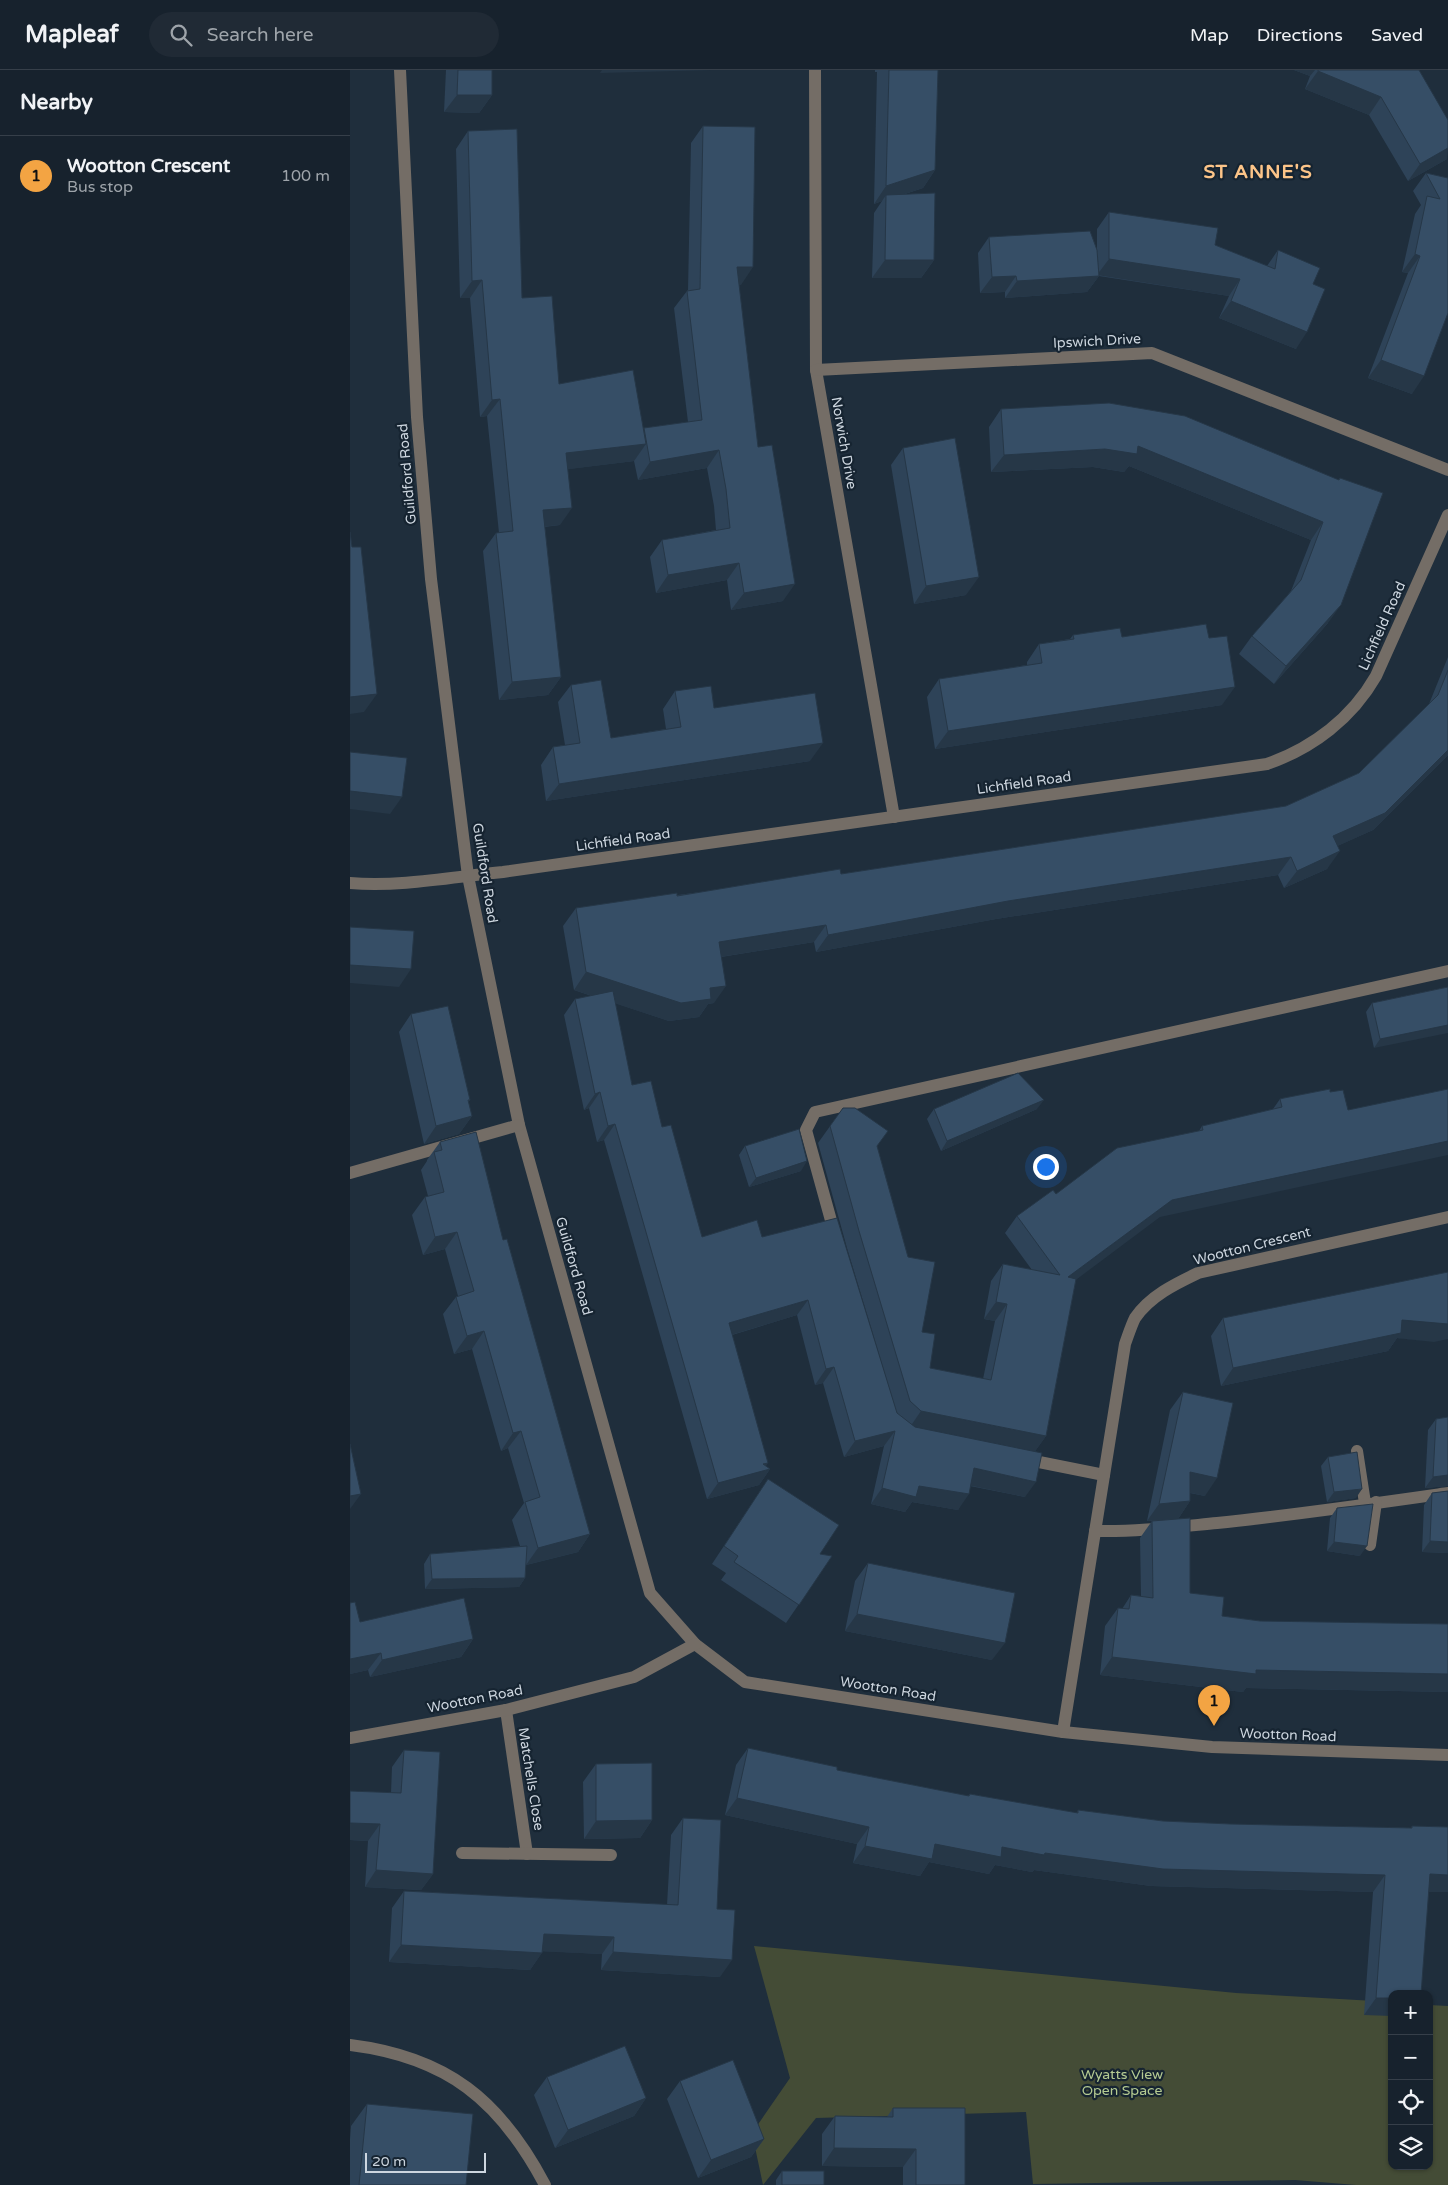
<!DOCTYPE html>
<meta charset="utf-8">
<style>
body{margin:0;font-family:"Varela Round",sans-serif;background:#202a35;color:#f1f3f6}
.controls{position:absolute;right:15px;bottom:15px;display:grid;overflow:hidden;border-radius:10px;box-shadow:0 1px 4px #0004}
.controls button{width:45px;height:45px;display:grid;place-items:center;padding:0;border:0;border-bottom:1px solid #363f49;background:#17222d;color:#f1f3f6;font:25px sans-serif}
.scale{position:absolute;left:15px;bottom:12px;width:121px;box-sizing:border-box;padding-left:5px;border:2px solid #cdd6df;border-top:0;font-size:14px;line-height:18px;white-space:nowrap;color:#cdd6df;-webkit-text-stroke:4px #162431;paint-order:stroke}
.you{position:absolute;left:695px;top:1096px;width:18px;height:18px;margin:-12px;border:4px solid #fff;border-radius:50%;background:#1a73e8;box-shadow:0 0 0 8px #1a73e833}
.badge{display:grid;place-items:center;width:32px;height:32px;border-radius:50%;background:#f3a443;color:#111;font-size:16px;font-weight:700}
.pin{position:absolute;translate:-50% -41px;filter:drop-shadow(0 1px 2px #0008)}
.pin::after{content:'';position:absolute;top:26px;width:18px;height:15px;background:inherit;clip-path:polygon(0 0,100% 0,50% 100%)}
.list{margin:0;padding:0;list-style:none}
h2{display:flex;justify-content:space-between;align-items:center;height:65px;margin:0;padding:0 20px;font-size:21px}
h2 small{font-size:16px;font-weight:400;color:#9ea4aa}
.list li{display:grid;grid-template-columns:32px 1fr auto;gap:15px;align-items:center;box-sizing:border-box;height:80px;padding:0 20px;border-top:1px solid #363f49}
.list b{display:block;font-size:19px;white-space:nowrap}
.list p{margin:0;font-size:16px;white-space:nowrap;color:#9ea4aa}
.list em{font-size:16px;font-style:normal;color:#9ea4aa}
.icon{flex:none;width:28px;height:28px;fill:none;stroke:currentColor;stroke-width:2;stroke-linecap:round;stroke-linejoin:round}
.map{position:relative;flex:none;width:1098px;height:2115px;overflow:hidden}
header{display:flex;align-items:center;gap:30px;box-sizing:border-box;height:70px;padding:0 25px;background:#17222d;border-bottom:1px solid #363f49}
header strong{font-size:24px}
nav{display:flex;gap:28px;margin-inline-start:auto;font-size:18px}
.search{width:350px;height:45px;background:#202a35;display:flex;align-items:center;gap:12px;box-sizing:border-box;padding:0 18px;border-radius:28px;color:#9ea4aa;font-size:19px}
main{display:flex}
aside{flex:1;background:#17222d}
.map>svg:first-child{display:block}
.green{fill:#444c36}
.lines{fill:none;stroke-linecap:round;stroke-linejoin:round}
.minor{stroke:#746d66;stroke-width:12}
.wall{fill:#2e4358}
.shaded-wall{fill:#263747}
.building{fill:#364e66;stroke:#263747}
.labels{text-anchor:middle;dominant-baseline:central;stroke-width:4.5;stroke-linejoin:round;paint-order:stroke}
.street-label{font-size:14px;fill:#cdd6df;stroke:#162431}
.park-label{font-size:14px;fill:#b5cb92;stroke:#162431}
.district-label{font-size:19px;font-weight:bold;letter-spacing:1px;fill:#fcc488;stroke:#162431}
</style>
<header>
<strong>Mapleaf</strong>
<div class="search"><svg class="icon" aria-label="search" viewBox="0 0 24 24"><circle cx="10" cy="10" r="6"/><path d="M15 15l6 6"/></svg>Search here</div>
<nav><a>Map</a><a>Directions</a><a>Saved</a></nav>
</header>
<main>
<aside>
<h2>Nearby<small></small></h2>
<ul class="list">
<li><span class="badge">1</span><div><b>Wootton Crescent</b><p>Bus stop</p></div><em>100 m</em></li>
</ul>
</aside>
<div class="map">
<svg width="1098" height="2115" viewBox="0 0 1098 2115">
<rect width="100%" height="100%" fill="#1f2e3c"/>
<polygon class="green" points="404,1876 886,1923 1042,1932 1042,2096 1079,2096 1079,1935 1098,1936 1098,2115 1006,2115 945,2110 683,2114 676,2042 466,2048 413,2115 402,2063 440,2008"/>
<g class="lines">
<g class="minor">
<polyline points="50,0 67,347 81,509 118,806 169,1055 300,1523 345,1574 395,1612 713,1662 862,1677 1098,1685"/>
<polyline points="465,0 466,300 544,747"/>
<polyline points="466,300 802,283 1098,400"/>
<path d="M0 813C51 817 102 807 153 802L917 694C963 678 1002 648 1026 606L1098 445"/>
<polyline points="0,1103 169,1055"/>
<polyline points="485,1165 456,1060 465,1042 1098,901"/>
<polyline points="1007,1381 1015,1433"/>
<polyline points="674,1389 754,1405"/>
<path d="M745 1461C786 1462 826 1457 867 1453 945 1445 1021 1434 1098 1423"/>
<polyline points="1020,1475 1026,1432"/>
<polyline points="156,1640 177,1784"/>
<path d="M713 1662 775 1274C778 1266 781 1256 785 1248 800 1226 825 1214 848 1203L1098 1147"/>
<polyline points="0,1668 156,1640 284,1607 345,1574"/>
<polyline points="112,1783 261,1785"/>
<path d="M0 1975C97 1987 150 2030 195 2115"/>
</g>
</g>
<g class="wall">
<polygon points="96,0 142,0 142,25 129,43 94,42"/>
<polygon points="525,0 593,0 588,0 585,100 573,118 552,125 584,190 571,208 522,208 524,143 532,131 524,134 527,2 525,2"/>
<polygon points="944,0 1069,0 1097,89 1058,111 1019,45 955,19 960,6"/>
<polygon points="353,56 391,215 389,215 408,377 433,531 381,540 377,510 306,523 300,487 312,470 366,460 364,436 357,398 288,410 284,391 218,399 210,455 194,457 211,607 198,625 149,630 133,481 146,463 149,463 137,346 130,347 120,228 110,228 106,79 118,61 172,228 209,314 294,358 338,352 324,238 337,221 338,220 341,73"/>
<polygon points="1076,103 1098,108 1062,324 1018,308 1058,203 1052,202 1065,144 1071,135 1063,121"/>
<polygon points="759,142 865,175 917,196 928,180 963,214 946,279 869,248 879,226 749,206 737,222 655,228 655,222 630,223 628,183 639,167 747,180 747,159"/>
<polygon points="651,339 989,410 990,408 978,553 924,614 889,584 902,566 941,521 961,470 779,396 774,402 743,397 641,402 639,357"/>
<polygon points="553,378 616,525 564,534 541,395"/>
<polygon points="723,565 772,567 872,635 585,679 577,627 589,609 677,595 677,592 689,574 720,569"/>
<polygon points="1098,587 1098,685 1023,760 987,776 977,799 934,818 928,805 646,849 466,882 464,872 371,887 364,933 358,934 349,947 319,951 265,933 282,1015 312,1057 352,1167 412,1167 544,1334 497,1178 468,1073 493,1038 527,1076 572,1262 580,1298 633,1309 645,1251 634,1249 641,1211 653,1194 682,1200 655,1163 667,1146 706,1124 849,1061 852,1056 923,1039 930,1029 980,1019 726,1209 696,1366 685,1381 675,1427 620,1416 608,1440 562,1432 555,1442 521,1434 534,1376 494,1387 473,1313 465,1315 447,1245 382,1265 416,1396 420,1399 409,1415 357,1429 254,1070 247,1072 239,1038 234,1040 214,945 225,929 242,926 224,920 213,856 226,838 491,804 936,736 1009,703 1079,634"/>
<polygon points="221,615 261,668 316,659 313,639 325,621 364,638 460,691 196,731 191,695 203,677 215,675 208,632"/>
<polygon points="1098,917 1024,978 1016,942 1022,933"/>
<polygon points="61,944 120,1030 118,1032 122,1046 109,1064 74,1074 49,962"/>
<polygon points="584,1039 687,1039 591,1081 577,1049"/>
<polygon points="90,1072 153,1170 240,1464 228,1482 176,1495 175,1508 169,1517 75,1519 74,1494 80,1484 170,1476 162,1450 174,1433 158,1378 151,1381 122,1279 104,1284 93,1244 106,1227 108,1226 95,1179 73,1185 62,1145 75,1127 78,1126 71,1100 77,1091 77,1090"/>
<polygon points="395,1076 451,1101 399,1117 389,1085"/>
<polygon points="873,1248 1084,1272 1047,1268 1038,1281 871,1316 861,1266"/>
<polygon points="833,1322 855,1426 840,1423 840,1431 828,1449 840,1523 872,1546 910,1551 1098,1554 1098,1622 896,1618 893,1622 750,1605 755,1556 768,1538 772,1539 781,1525 791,1526 790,1468 802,1451 797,1451 820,1340"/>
<polygon points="1098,1347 1098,1416 1075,1418 1078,1360 1086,1349"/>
<polygon points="978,1387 1006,1428 977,1432 971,1396"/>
<polygon points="418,1409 470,1484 482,1486 436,1553 371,1510 376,1503 362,1494"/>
<polygon points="1098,1421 1098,1483 1072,1482 1074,1435 1082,1423"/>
<polygon points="987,1438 1010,1486 977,1481 980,1448"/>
<polygon points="518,1493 642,1590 495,1561 505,1511"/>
<polygon points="0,1533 10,1552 123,1569 111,1587 20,1607 18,1600 0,1604"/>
<polygon points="398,1678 487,1700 618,1726 620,1724 727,1743 728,1740 813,1751 880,1754 1061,1758 1062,1756 1098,1757 1098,1822 1078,1822 1071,1924 1014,1945 1023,1822 801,1816 684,1800 682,1802 645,1795 639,1804 579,1792 570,1806 503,1793 507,1774 375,1745 386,1695"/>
<polygon points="54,1680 83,1804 71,1820 15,1817 18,1771 0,1770 0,1721 41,1723 42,1697"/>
<polygon points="246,1694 302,1750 290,1768 234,1769 233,1712"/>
<polygon points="333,1748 367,1839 370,1907 251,1900 252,1884 193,1881 180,1900 39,1892 42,1838 54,1821 317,1835 321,1765"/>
<polygon points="197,2007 296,2028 284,2046 205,2078 184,2025"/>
<polygon points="330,2011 414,2069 401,2087 348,2108 317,2029"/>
<polygon points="17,2034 116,2115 0,2115 0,2069 1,2056"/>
<polygon points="543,2038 615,2115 553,2115 553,2097 472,2096 472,2064 485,2046 537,2047"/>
<polygon points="432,2101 474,2115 426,2115 426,2110"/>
</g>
<g class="shaded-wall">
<polygon points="252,0 362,0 250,3"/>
<polygon points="944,0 965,0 960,6"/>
<polygon points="968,1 1031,27 1019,45 955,19"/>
<polygon points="107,25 142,25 129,43 94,42"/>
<polygon points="1098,78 1097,89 1058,111 1070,94"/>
<polygon points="585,100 573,118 536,130 536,125 532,131 524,134 536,116"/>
<polygon points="1065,184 1070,186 1058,203 1052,202"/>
<polygon points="759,189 890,209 879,226 747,205"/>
<polygon points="535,190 584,190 571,208 522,208"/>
<polygon points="387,197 403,197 391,215 374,214"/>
<polygon points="666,206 655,222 630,223 642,207"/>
<polygon points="749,206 737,222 655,228 667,211"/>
<polygon points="132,210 120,228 110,228 122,211"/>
<polygon points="881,231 957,262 946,279 869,248"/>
<polygon points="1031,290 1074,306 1062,324 1018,308"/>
<polygon points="150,329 137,346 130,347 142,330"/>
<polygon points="296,374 284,391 204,401 216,383"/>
<polygon points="788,376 973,452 961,470 779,396 774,402 743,397 641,402 654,385 755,379"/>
<polygon points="369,380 357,398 288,410 300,392"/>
<polygon points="222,438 210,455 180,458 193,440"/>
<polygon points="389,493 377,510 306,523 318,505"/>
<polygon points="629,507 616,525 564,534 576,516"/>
<polygon points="445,514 433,531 381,540 394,523"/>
<polygon points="991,535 978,553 924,614 936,596"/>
<polygon points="211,607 198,625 149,630 162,612"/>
<polygon points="885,617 872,635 585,679 598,661"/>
<polygon points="27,624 14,642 0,644 0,627"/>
<polygon points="473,673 460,691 196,731 209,714"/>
<polygon points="1098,680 1098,685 1023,760 970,784 983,766"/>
<polygon points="0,721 52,727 40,744 0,739"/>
<polygon points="990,781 977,799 934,818 947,801"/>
<polygon points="941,787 928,805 646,849 466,882 478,865 658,831"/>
<polygon points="476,855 464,872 357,889 369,872"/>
<polygon points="0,895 61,899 49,917 0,913"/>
<polygon points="236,902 360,918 376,916 364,933 358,934 349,947 319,951 224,920"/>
<polygon points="1098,955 1098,963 1024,978 1030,969"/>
<polygon points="250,1022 239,1038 234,1040 245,1024"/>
<polygon points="694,1030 687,1039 591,1081 597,1071"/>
<polygon points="122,1046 109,1064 74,1074 86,1056"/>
<polygon points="265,1054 254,1070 247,1072 258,1056"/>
<polygon points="1098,1071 1098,1085 810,1147 707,1224 718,1207 822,1130"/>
<polygon points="457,1091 451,1101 399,1117 406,1108"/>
<polygon points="107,1162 95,1179 73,1185 85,1167"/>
<polygon points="458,1230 447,1245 368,1269 379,1253"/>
<polygon points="646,1232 657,1234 645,1251 634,1249"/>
<polygon points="1052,1250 1098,1254 1098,1269 1084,1272 1047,1268 1038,1281 871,1316 883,1298"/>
<polygon points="134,1261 122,1279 104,1284 117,1266"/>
<polygon points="484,1297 473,1313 465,1315 476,1299"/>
<polygon points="571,1341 696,1366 684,1383 560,1357"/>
<polygon points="171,1361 158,1378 151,1381 163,1363"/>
<polygon points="545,1361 534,1376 494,1387 505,1371"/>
<polygon points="418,1393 413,1401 420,1399 409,1415 357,1429 368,1413 413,1394"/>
<polygon points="624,1398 686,1412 675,1427 613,1414"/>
<polygon points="840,1402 867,1408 855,1426 828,1420"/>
<polygon points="1098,1405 1098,1416 1075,1418 1083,1407"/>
<polygon points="569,1416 619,1424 608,1440 562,1432 555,1442 521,1434 532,1418"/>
<polygon points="1012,1419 1006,1428 977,1432 984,1422"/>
<polygon points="11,1424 0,1439 0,1426"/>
<polygon points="840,1431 828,1449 797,1451 809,1434"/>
<polygon points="240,1464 228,1482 176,1495 188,1478"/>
<polygon points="1080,1471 1098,1472 1098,1483 1072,1482"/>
<polygon points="984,1472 1017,1476 1010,1486 977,1481"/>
<polygon points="175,1508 169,1517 75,1519 82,1509"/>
<polygon points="507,1544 655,1573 642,1590 495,1561"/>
<polygon points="123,1569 111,1587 20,1607 32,1590"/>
<polygon points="31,1583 18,1600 0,1604 0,1589"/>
<polygon points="762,1587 906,1600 1098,1604 1098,1622 896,1618 893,1622 750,1605"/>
<polygon points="387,1728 519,1757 507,1774 375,1745"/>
<polygon points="302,1750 290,1768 234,1769 246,1751"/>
<polygon points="0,1753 30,1754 18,1771 0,1770"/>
<polygon points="585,1774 652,1777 695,1783 1035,1805 1023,1822 801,1816 684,1800 682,1802 645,1795 639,1804 579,1792 570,1806 503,1793 515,1776"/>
<polygon points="26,1800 83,1804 71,1820 15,1817"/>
<polygon points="1080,1804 1098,1805 1098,1822 1068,1822"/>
<polygon points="194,1864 264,1867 252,1884 182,1881"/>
<polygon points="51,1875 192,1883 180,1900 39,1892"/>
<polygon points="263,1882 382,1890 370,1907 251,1900"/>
<polygon points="1026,1928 1042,1928 1042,1946 1014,1945"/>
<polygon points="296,2028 284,2046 205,2078 218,2060"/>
<polygon points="414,2069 401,2087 348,2108 361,2090"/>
<polygon points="484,2078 566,2079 553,2097 472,2096"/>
</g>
<g class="building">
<polygon points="108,0 142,0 142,25 107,25"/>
<polygon points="539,0 588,0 585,100 536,116"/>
<polygon points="968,0 1069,0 1098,50 1098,78 1070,94 1031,27 968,1"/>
<polygon points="353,56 405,57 403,197 387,197 408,377 422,375 445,514 394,523 389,493 318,505 312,470 380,458 376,419 369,380 300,392 294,358 352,350 337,221 350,219"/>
<polygon points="167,59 172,228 202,226 209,314 283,300 296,374 216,383 222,438 193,440 211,607 162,612 146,463 163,461 150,329 142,330 132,210 122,211 118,61"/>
<polygon points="1076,103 1098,108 1098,243 1074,306 1031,290 1070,186 1065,184 1077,126 1090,129"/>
<polygon points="585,123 584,190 535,190 536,125"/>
<polygon points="759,142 868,158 865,175 925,199 928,180 970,198 963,214 975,219 957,262 881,231 890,209 759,189"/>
<polygon points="740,161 747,180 749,206 667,211 666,206 642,207 639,167"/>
<polygon points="759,333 835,346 989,410 990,408 1033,423 991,535 936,596 902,566 951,510 973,452 788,376 787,384 755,379 654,385 651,339"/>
<polygon points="605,368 629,507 576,516 553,378"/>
<polygon points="0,462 2,477 11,477 27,624 0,627"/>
<polygon points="856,554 859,568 877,566 885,617 598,661 589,609 692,593 689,574 724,569 723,565 770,558 772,567"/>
<polygon points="1098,600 1098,680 1035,743 983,766 990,781 947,801 941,787 658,831 478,865 476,855 369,872 376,916 360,918 361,929 331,933 236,902 226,838 327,823 327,826 490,799 491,804 936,736 1009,703 1088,625"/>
<polygon points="251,610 261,668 331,657 325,621 361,616 364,638 465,623 473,673 209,714 203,677 230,673 221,615"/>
<polygon points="0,682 57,688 52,727 0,721"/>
<polygon points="0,857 64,861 61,899 0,895"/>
<polygon points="1098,917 1098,955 1030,969 1022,933"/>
<polygon points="263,921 282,1015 301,1011 312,1057 321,1055 352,1167 407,1150 412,1167 487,1148 547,1343 565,1357 692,1383 686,1412 624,1398 619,1424 569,1416 566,1427 532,1418 545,1361 505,1371 484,1297 476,1299 458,1230 379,1253 418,1393 413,1394 420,1399 368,1413 265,1054 258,1056 250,1022 245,1024 225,929"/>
<polygon points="98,936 120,1030 118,1030 122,1046 86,1056 61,944"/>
<polygon points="668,1003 694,1030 597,1071 584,1039"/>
<polygon points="980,1019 980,1022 993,1020 998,1040 1098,1019 1098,1071 822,1130 718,1207 726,1209 696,1366 571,1341 560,1331 509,1161 480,1056 493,1038 505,1038 538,1061 527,1076 558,1187 585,1192 572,1262 585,1264 580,1298 641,1310 657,1234 646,1232 653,1194 710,1205 667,1146 703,1120 706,1124 767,1078 853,1060 852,1056 932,1037 930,1029 934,1028"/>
<polygon points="449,1059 457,1091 406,1108 395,1076"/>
<polygon points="126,1062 153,1170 157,1169 240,1464 188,1478 175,1432 190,1427 171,1361 163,1363 134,1261 117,1266 106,1227 124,1221 107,1162 85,1167 75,1127 94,1122 84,1082 92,1080 90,1072"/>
<polygon points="1098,1202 1098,1254 1052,1250 1051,1263 883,1298 873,1248"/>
<polygon points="833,1322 883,1333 867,1408 840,1402 840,1431 809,1434"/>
<polygon points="1098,1347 1098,1405 1083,1407 1086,1349"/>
<polygon points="0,1374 11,1424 0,1426"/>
<polygon points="1007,1382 1012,1419 984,1422 978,1387"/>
<polygon points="418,1409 489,1455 470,1484 482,1486 449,1535 384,1492 388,1486 374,1476"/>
<polygon points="1098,1421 1098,1472 1080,1471 1082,1423"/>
<polygon points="1023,1434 1017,1476 984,1472 987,1438"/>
<polygon points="840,1448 840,1523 874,1527 872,1546 910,1551 1098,1554 1098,1604 906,1600 906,1604 762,1587 768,1538 779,1539 781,1525 803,1528 802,1451"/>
<polygon points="177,1476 175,1508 82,1509 80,1484"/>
<polygon points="518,1493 665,1523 655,1573 507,1544"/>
<polygon points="114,1528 123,1569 32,1590 31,1583 0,1589 0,1533 5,1532 10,1552"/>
<polygon points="398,1678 487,1697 487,1700 619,1726 620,1724 728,1743 728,1740 813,1751 880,1754 1062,1758 1062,1756 1098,1757 1098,1805 1080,1804 1071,1924 1042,1924 1042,1928 1026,1928 1035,1805 813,1799 695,1783 694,1785 652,1777 651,1787 585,1774 582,1789 515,1776 519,1757 387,1728"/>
<polygon points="54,1680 90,1682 83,1804 26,1800 30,1754 0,1753 0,1721 51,1723"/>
<polygon points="302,1693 302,1750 246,1751 246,1694"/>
<polygon points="333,1748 371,1750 367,1839 385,1840 382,1890 263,1882 264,1867 194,1864 192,1883 51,1875 54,1821 328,1835"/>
<polygon points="275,1976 296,2028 218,2060 197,2007"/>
<polygon points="383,1990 414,2069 361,2090 330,2011"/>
<polygon points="17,2034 123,2044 116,2115 9,2115"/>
<polygon points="543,2038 615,2038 615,2115 566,2115 566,2079 484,2078 485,2046 543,2047"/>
<rect x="432" y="2101" width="42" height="14"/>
</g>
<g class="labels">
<g class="street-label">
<text transform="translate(747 271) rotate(-3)">Ipswich Drive</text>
<text transform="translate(494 373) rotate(80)">Norwich Drive</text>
<text transform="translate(57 404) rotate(-95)">Guildford Road</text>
<text transform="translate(1032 556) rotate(-66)">Lichfield Road</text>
<text transform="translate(674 713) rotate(-8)">Lichfield Road</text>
<text transform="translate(273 770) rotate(-8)">Lichfield Road</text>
<text transform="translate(135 803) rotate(81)">Guildford Road</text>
<text transform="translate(902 1176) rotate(-14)">Wootton Crescent</text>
<text transform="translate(224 1196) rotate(74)">Guildford Road</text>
<text transform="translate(538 1619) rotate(9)">Wootton Road</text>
<text transform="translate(125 1629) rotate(-11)">Wootton Road</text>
<text transform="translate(938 1665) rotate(2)">Wootton Road</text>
<text transform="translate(181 1709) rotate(81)">Matchells Close</text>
</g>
<g class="park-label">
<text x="772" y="2004">Wyatts View<tspan x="772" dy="16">Open Space</tspan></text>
</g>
<g class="district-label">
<text x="908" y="102">ST ANNE'S</text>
</g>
</g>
</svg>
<div class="controls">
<button>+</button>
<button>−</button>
<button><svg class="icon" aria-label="locate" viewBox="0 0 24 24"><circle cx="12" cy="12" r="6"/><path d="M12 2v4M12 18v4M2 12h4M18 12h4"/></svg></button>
<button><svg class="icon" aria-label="layers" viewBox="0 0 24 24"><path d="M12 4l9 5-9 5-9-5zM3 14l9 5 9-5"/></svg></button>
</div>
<div class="scale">20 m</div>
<div class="you"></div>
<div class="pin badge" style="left:864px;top:1656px">1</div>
</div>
</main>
